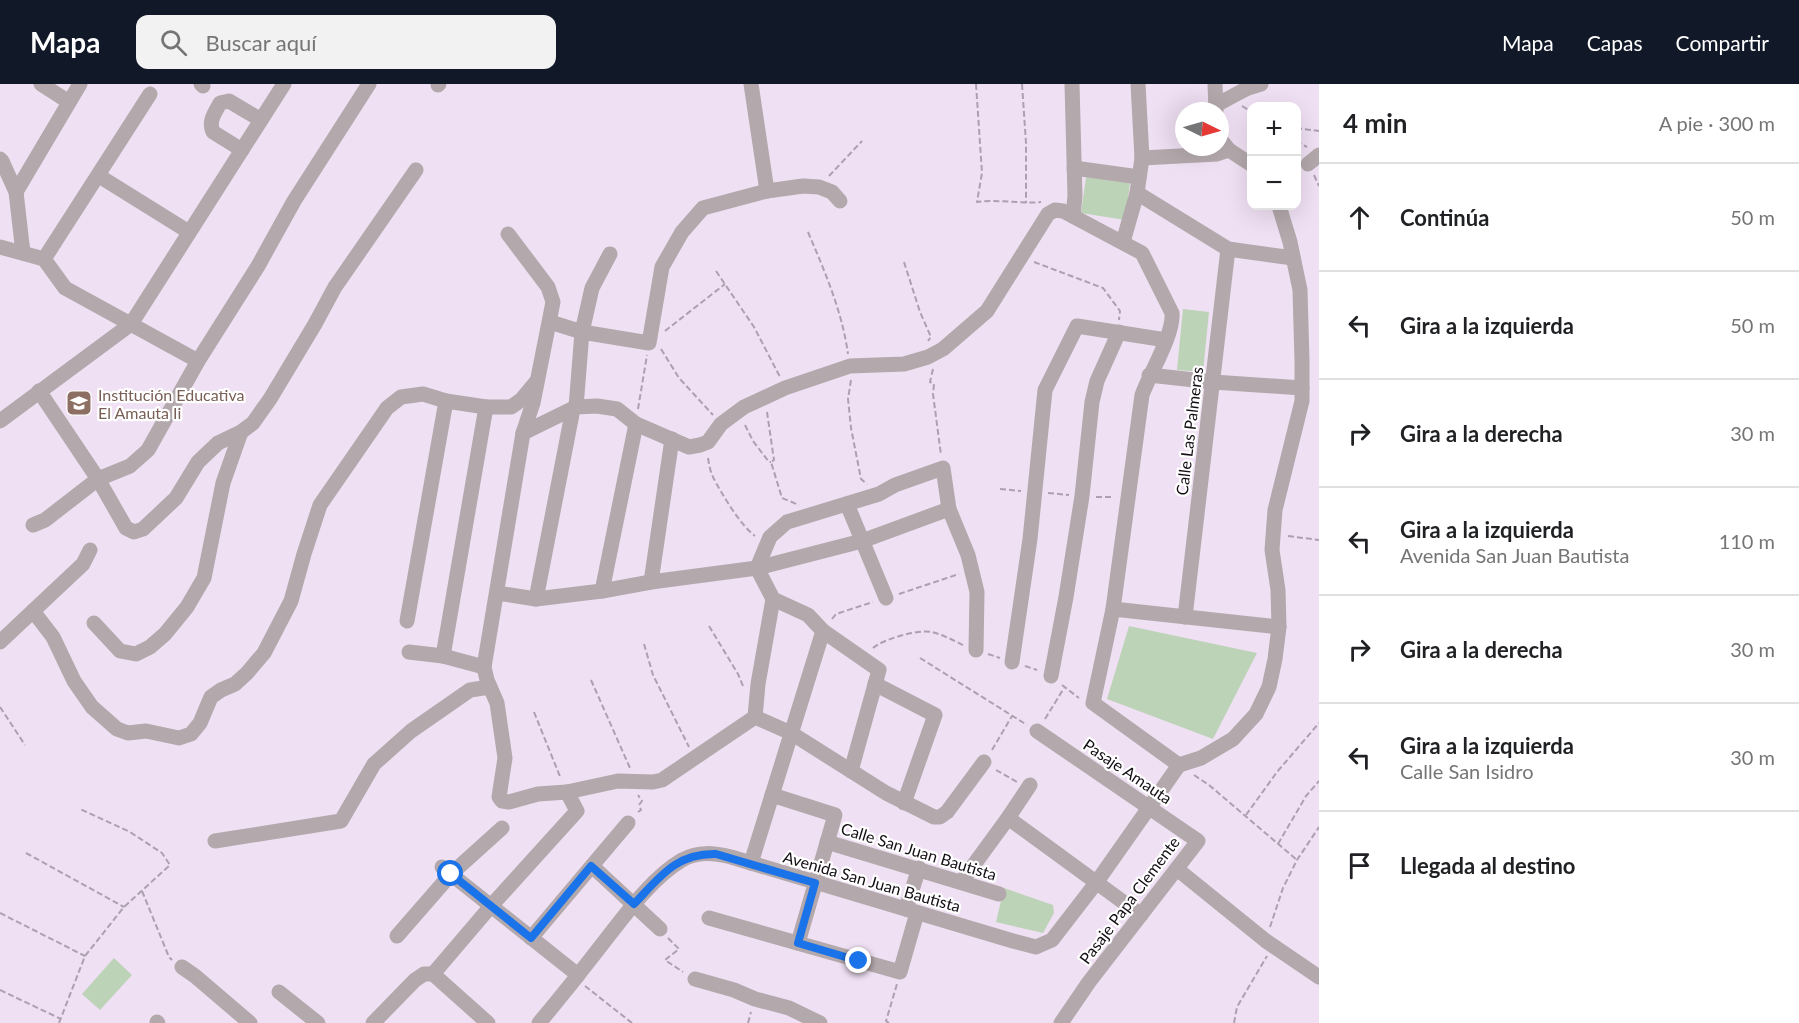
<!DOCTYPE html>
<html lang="es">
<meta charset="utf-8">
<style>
body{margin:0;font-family:Lato,sans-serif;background:#f2f2f2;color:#202124}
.controls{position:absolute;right:18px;top:18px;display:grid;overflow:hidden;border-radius:12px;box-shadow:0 6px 24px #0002}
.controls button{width:54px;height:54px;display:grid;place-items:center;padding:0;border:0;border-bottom:2px solid #e0e0e0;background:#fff;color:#202124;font:30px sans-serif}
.compass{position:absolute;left:1175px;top:18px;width:54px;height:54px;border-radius:50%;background:#fff;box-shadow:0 6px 24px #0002;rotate:95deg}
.stop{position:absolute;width:18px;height:18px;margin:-14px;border:4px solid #1a73e8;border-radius:50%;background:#fff}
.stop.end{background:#1a73e8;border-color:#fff;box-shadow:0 2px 6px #0008}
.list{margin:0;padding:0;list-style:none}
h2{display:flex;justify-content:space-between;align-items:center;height:78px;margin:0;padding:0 24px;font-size:26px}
h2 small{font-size:20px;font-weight:400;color:#757577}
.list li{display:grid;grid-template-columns:39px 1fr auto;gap:18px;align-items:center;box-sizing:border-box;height:108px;padding:0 24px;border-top:2px solid #e0e0e0}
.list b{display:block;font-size:22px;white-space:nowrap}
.list p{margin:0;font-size:20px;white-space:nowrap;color:#757577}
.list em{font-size:20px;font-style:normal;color:#757577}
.icon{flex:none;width:33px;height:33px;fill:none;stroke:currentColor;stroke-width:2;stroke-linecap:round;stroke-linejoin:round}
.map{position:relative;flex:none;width:1319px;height:939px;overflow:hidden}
header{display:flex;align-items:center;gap:36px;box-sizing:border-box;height:84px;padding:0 30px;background:#111827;color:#fff}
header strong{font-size:28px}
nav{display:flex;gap:33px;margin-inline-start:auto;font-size:21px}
.search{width:420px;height:54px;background:#f2f2f2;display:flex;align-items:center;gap:15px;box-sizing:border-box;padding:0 21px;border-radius:12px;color:#757577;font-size:22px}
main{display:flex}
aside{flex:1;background:#fff}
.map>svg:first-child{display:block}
.green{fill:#bdd3b8}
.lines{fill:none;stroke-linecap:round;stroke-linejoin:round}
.path{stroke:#ada1b0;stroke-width:2;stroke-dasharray:6 3;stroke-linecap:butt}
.minor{stroke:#b3a8ab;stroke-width:15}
.route{stroke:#1a73e8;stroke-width:8}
.labels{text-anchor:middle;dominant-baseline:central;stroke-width:4.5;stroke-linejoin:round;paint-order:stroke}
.education-label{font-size:16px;fill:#785e54;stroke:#fff;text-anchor:start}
.street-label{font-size:16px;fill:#130e14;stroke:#fff}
</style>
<header>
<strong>Mapa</strong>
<div class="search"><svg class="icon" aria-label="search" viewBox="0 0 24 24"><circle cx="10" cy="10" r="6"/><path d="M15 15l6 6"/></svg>Buscar aquí</div>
<nav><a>Mapa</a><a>Capas</a><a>Compartir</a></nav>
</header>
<main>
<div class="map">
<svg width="1319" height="939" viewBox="0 0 1319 939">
<rect width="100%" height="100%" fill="#efe0f3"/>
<g class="green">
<polygon points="1086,93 1130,99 1125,136 1081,129"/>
<polygon points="1183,225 1209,228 1203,288 1177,286"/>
<polygon points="1129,542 1257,569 1213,655 1107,615"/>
<polygon points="1004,804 1053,821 1054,829 1043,849 996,838"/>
<polygon points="114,874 132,891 100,926 82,910"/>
</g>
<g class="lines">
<g class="path">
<path d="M976 0 982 89 977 118C998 115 1020 120 1041 118"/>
<polyline points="1022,0 1026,59 1026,119"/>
<polyline points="1242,22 1252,28"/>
<polyline points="1296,44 1319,47"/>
<polyline points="1296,57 1307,63"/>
<polyline points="1314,91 1319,102"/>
<polyline points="829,92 862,57"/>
<path d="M808 148C825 188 842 227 848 270"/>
<polyline points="904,178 920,228 931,253 928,257"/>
<polyline points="1034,178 1103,204 1120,227 1119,236"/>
<polyline points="716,187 754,243 780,293"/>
<polyline points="665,247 725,200"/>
<polyline points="661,265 679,294 713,331"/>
<polyline points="933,285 930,298 934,300 933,310 941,371"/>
<polyline points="851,296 848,315 851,344 861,395 867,400"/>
<polyline points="638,325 647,271"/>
<polyline points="767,328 774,376 771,378 782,414 799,421"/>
<polyline points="745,341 753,357 769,378 771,378"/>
<path d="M708 374C709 380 710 387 713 393 721 409 741 442 755 452"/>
<polyline points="1000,405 1021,407"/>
<polyline points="1048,409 1069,411"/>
<polyline points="1096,413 1114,413"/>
<polyline points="1288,452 1319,456"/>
<polyline points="899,510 959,490"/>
<polyline points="832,535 836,530 873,518"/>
<polyline points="709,542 738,590 743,602"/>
<polyline points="644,560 653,591 689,663"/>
<path d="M873 564C883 555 919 545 932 548 943 551 953 556 963 561"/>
<polyline points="988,570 1000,574"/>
<polyline points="920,574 1027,641"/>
<polyline points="1025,582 1037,586"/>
<polyline points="591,596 630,684"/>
<polyline points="1062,601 1079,614"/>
<polyline points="0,623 25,661"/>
<polyline points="534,628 561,695"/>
<polyline points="1045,635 1064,604"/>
<polyline points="992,666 1012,632"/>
<polyline points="996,686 1017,698"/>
<polyline points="1194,691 1209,701 1297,776"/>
<polyline points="638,728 641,726 639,721 642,717 638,711"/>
<polyline points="1246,731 1277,688 1319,639"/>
<polyline points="1278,760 1306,712 1319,697"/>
<polyline points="26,769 124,823"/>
<polyline points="142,807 169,873 172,876"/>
<polyline points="0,829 85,872"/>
<polyline points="1270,843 1283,804 1297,776 1319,743"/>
<polyline points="668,854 679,865 665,876 683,888"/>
<polyline points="585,902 632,939"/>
<polyline points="0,906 61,935"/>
<polyline points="59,939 85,872 124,823 170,781 162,769 130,748 80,725"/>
<polyline points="748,939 751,928"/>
<polyline points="889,939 886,937 897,900"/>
<polyline points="1234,939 1237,923 1267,872"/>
</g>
<g class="minor">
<polyline points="41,0 69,18"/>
<polyline points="201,0 203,2"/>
<polyline points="751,0 767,107"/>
<polyline points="1072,0 1075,112 1073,132"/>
<polyline points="1215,0 1216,27"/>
<polyline points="438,1 439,0"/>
<polyline points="1216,21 1248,4 1261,0"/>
<polyline points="1220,55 1229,66 1252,81"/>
<path d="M242 66 213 48C208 37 215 29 220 19L229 17 261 36"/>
<polyline points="1142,74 1217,70 1229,66"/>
<polyline points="0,75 2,77 16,108 23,169"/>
<polyline points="1308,80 1319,71"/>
<polyline points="1074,84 1139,93"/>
<polyline points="99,92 189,148"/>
<polyline points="16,108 80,0"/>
<polyline points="1137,109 1228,165 1293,174"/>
<polyline points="508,150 548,203 553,218 533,319 523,349 484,583 487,596 497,619 505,674 499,713 502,717 509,718 538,710 567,708 618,697 653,698 662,696 755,633 791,649 886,709 934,733 940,733 947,728 984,678"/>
<polyline points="1123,158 1137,109 1142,74 1138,0"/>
<polyline points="0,163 44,175 65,204 198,277"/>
<polyline points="44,175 150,10"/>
<polyline points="550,238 582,248 649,259 662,183 682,148 703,124 767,107 803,102 819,103 832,108 840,117"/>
<polyline points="1149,291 1213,298 1302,304"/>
<polyline points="39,307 98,395 126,444 134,448 143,445 176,414 198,378 218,359 241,348 253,339 270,315 315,240 335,203 416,86"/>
<polyline points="576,323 582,248 592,204 610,170"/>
<polyline points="0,337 131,240 284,0"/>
<path d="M523 349 576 323 597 322 617 325 636 340 689 363 700 361 708 358 721 340 744 323 785 304 850 282 904 280 928 273 943 265 987 227 1048 130 1055 126 1063 127 1142 169 1172 229C1174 250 1150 289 1142 311L1113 525 1093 619 1179 681"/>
<polyline points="847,420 886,514"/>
<polyline points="33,441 45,436 98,395 130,382 148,366 198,277 258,182 294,117 369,0"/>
<polyline points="651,498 672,355"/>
<polyline points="602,507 636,340"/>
<polyline points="497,509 536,515 602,507 651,498 757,484 862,457 949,425"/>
<polyline points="536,515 573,325"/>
<polyline points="1113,525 1279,543"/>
<polyline points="33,527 53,553 74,597 92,623 117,645 128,649 146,647 179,654 191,650 200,639 211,613 221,606 235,600 247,589 264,569 291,517 304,470 320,421 387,324 401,313 423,310 446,317 486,323 511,323 521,316 536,298"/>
<polyline points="1185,533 1228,165"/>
<polyline points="407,537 446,317"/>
<polyline points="94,539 120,567 136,570 150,563 165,550 187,523 204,494 223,399 241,348"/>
<polyline points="0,558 83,480 90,466"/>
<polyline points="409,568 443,572 484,583"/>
<polyline points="443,572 486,323"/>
<polyline points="1012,578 1030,455 1045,306 1077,242 1166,256"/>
<polyline points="1051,592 1066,513 1082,412 1092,318 1097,297 1119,248"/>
<polyline points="875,600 935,631 904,719"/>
<polyline points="755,633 758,600 773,515"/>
<polyline points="1037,647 1198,757 1089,898 1061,939"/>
<polyline points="1179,681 1201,674 1233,655 1256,630 1269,603 1275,575 1279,543 1278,506 1272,466 1275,426 1302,317 1302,277 1300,206 1290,158 1279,122"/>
<polyline points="851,687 879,586 823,547 808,531 773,515 757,484 770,453 787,438 879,410 895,401 943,384 949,425 968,471 977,508 976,566"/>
<polyline points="772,711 835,731 798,859"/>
<polyline points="1008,734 1141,831"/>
<polyline points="215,757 341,737 374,680 411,647 470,606 490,603"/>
<polyline points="827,758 999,810"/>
<polyline points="751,779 823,547"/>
<polyline points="592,782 660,845"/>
<polyline points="442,783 578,891"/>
<polyline points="1177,785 1266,857 1319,893"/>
<polyline points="962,797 1008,734 1030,701"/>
<polyline points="906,825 919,784"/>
<polyline points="709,834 900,888 917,829"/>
<polyline points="397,852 451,790 502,744"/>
<polyline points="531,854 628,739"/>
<polyline points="182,883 195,892 250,939"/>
<polyline points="433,890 491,822 577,727 567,708"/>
<polyline points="695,895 734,906 755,915 789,924 820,939"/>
<polyline points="279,908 318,939"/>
<polyline points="157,938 158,939"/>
<polyline points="373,939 415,896 424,890 433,890 488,939"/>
<path d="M539 939C560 914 580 889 600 863 622 835 651 794 682 776 698 767 714 769 731 773L1013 857 1036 863 1052 856 1096 799 1179 681"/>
</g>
</g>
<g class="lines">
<path class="route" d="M451 790 531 854 591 782 634 820C660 793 676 769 716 770L815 799 798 859 859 877"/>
</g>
<defs>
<g id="school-square" transform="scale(1.35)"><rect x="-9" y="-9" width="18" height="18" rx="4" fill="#8d6e63" stroke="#fff"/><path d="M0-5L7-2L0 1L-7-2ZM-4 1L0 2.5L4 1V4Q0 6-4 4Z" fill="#fff"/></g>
</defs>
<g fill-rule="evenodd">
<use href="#school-square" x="79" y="319"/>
</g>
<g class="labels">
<g class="education-label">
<text x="98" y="310">Institución Educativa<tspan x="98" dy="18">El Amauta Ii</tspan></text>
</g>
<g class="street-label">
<text transform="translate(1189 347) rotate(-83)">Calle Las Palmeras</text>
<text transform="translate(1128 687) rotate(34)">Pasaje Amauta</text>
<text transform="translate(919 767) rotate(17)">Calle San Juan Bautista</text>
<text transform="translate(872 797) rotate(16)">Avenida San Juan Bautista</text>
<text transform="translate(1129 816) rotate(-53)">Pasaje Papa Clemente</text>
</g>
</g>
</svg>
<div class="controls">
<button>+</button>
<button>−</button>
</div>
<svg class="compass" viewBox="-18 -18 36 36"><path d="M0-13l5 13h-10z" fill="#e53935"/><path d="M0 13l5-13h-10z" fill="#757577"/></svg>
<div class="stop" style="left:451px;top:790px"></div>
<div class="stop end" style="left:859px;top:877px"></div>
</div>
<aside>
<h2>4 min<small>A pie · 300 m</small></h2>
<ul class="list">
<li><svg class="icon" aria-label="ahead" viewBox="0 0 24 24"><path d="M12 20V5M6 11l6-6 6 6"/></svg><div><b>Continúa</b></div><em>50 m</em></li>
<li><svg class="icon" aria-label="left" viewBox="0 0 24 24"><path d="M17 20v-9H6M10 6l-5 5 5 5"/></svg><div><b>Gira a la izquierda</b></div><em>50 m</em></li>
<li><svg class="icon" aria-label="right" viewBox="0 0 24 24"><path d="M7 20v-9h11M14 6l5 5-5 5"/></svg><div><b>Gira a la derecha</b></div><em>30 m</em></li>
<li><svg class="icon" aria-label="left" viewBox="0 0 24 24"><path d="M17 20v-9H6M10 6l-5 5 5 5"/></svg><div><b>Gira a la izquierda</b><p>Avenida San Juan Bautista</p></div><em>110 m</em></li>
<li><svg class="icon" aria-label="right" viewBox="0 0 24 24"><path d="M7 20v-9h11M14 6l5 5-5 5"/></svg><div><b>Gira a la derecha</b></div><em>30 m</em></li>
<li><svg class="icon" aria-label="left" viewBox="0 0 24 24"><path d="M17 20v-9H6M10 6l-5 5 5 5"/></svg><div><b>Gira a la izquierda</b><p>Calle San Isidro</p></div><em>30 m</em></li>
<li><svg class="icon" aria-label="arrive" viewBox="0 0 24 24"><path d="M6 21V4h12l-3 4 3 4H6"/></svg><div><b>Llegada al destino</b></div></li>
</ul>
</aside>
</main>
